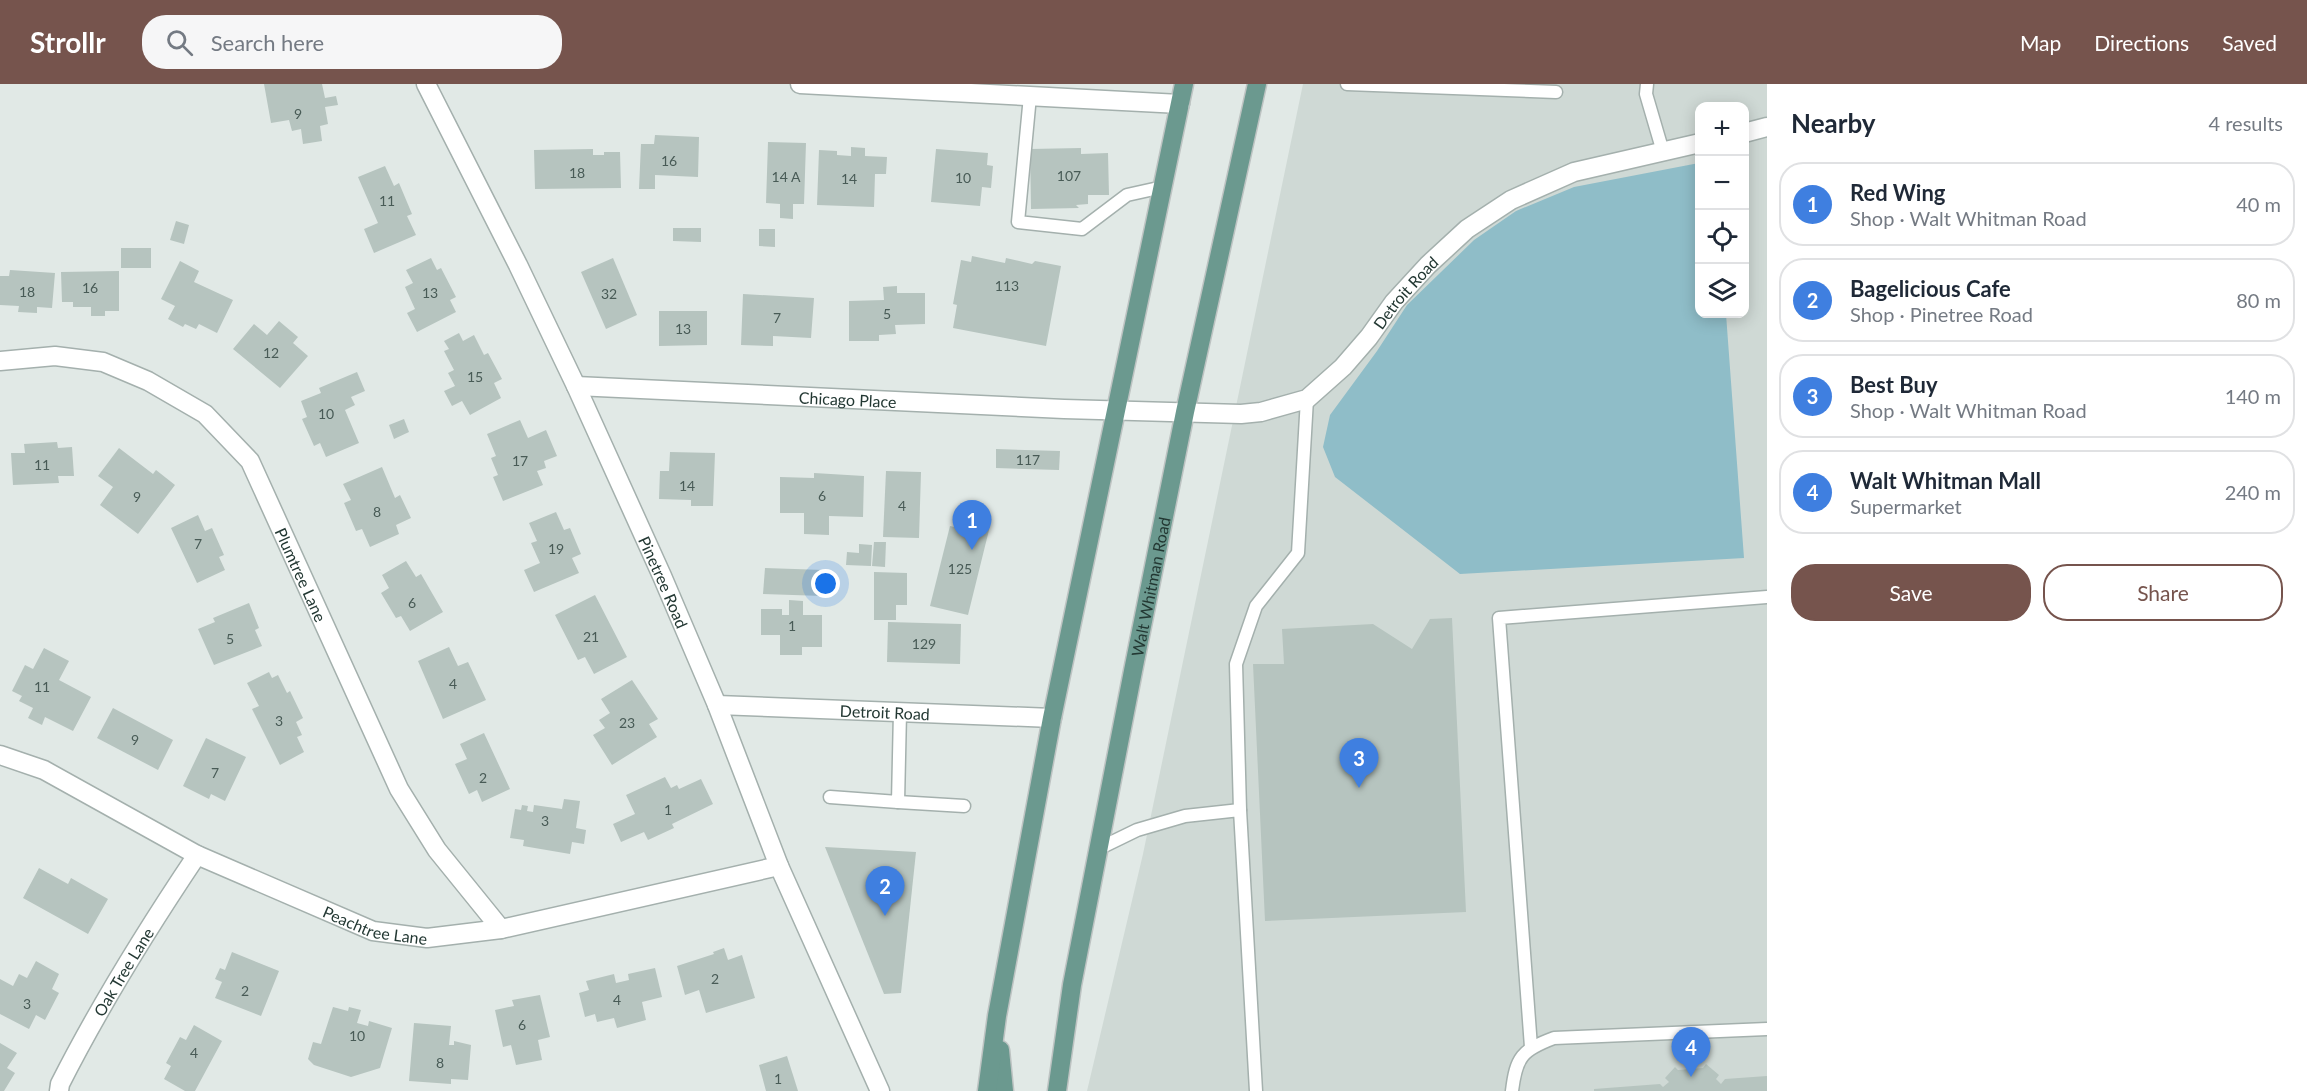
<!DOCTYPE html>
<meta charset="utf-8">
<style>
body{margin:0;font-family:Lato,sans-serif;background:#f6f6f7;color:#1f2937}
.controls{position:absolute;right:18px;top:18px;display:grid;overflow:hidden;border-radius:12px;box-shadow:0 3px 15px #0003}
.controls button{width:54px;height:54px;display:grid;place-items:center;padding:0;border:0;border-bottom:2px solid #e0e1e3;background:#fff;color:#1f2937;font:30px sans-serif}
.you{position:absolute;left:826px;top:500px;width:21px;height:21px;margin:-15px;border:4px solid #fff;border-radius:50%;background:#1a73e8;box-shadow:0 0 0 9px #1a73e833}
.badge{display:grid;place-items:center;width:39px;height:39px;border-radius:50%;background:#76544d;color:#fff;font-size:20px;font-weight:700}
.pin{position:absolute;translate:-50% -50px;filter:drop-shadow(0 2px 3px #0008)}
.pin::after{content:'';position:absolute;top:32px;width:21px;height:18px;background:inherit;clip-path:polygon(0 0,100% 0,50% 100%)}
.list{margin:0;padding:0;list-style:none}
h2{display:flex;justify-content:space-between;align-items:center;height:78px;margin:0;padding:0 24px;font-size:26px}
h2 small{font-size:20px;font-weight:400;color:#747a83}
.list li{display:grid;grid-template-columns:39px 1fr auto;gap:18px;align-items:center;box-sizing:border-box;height:84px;margin:0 12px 12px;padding:0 12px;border:2px solid #e0e1e3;border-radius:24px}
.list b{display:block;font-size:22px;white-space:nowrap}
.list p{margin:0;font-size:20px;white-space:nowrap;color:#747a83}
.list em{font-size:20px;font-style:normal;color:#747a83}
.actions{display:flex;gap:12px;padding:18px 24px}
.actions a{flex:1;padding:14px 0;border:2px solid #76544d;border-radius:24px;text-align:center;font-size:21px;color:#76544d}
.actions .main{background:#76544d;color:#fff}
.icon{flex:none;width:33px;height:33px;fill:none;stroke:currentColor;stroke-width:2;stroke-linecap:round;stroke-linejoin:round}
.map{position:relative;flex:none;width:1767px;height:1007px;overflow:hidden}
header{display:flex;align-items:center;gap:36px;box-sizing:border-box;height:84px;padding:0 30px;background:#76544d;color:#fff}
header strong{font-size:28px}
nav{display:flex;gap:33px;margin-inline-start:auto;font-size:21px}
.search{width:420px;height:54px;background:#f6f6f7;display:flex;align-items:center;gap:15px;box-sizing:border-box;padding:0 21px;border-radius:24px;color:#747a83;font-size:22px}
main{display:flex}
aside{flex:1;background:#fff}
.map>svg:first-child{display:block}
.built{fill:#cfd9d5;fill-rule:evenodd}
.water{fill:#8fbdc8}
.building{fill:#b6c4bf}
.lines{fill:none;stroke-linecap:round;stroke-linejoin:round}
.lane-casing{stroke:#a4b0ad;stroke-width:15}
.street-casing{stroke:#a4b0ad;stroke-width:21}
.primary-casing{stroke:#bdc3c2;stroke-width:21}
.lane{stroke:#fff;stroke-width:12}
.street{stroke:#fff;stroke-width:18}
.primary{stroke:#6b998f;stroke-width:18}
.labels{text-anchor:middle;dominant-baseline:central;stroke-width:5;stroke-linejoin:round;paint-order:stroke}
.number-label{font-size:14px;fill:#485b56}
.street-label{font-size:16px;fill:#233833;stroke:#f1f6f4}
</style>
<header>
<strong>Strollr</strong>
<div class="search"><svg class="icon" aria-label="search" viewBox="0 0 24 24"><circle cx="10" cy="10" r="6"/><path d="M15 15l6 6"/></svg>Search here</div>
<nav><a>Map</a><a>Directions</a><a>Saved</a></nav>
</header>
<main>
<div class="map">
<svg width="1767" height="1007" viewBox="0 0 1767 1007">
<rect width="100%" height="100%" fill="#e1e9e6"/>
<path class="built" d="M1303 0H1767V1007H1087L1143 770ZM1700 22H1744V230H1700Z"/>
<polygon class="water" points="1699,79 1700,230 1726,230 1744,474 1460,490 1335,393 1323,363 1330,331 1377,267 1407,221 1474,156 1516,127 1574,103"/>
<g class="building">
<polygon points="264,0 322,0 325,14 336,12 338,21 325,23 328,40 320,42 322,57 303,60 301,45 292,47 289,36 271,39"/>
<polygon points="655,51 699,53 698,93 655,91 655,105 639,105 641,60 654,60"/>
<polygon points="768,58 806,59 804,120 793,120 793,135 780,134 780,120 766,119"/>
<polygon points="851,63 865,64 865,72 887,73 886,90 875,90 874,123 817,121 819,66 837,67 837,71 851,72"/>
<polygon points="1081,64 1081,70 1108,69 1109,111 1088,111 1088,120 1076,121 1079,124 1031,125 1030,65"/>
<polygon points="593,65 593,71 604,71 604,68 620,68 621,104 535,105 534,66"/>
<polygon points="936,65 988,69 987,81 993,82 991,104 982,103 980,122 931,118"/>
<polygon points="385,82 394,102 399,99 412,130 407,132 416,151 374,169 364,145 378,139 358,93"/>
<polygon points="176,137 189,141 184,160 170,156"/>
<polygon points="673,144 701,144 701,158 673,157"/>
<polygon points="759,145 775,145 775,163 759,162"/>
<rect x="121" y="164" width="30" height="20"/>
<polygon points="972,172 1005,179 1006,174 1032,180 1035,177 1061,182 1046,262 953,244 957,221 953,220 961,176 971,178"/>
<polygon points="431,174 437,186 441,184 456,213 450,216 456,228 417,248 407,229 415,225 405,203 413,199 406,186"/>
<polygon points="613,174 637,231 606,245 581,188"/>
<polygon points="180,177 199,187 194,198 233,216 217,249 199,240 196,245 185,240 183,243 168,235 175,222 161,215"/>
<polygon points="10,186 55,189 52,224 37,223 37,229 18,228 19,222 0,221 0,192 9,192"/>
<polygon points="119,187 119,227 105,227 105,232 91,232 91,223 73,223 73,218 62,218 61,188"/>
<polygon points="897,202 897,209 925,209 925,240 895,241 896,250 879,251 879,257 849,257 849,217 884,216 883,203"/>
<polygon points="743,210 814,214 811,254 773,252 773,262 741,261"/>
<polygon points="659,227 707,227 707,261 659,262"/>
<polygon points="279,237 298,253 293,259 308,272 280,304 233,265 254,240 267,251"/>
<polygon points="459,249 463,257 474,251 484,271 488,269 502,295 494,299 501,314 470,331 462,317 452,322 444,307 455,302 448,289 454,286 444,267 449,265 444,257"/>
<polygon points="357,288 365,307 351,313 355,321 345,326 359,359 326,373 320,359 314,362 302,335 307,333 301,317 321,309 319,304"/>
<polygon points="404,335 409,348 394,355 389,341"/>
<polygon points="520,336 528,354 546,346 557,372 544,377 546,384 537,387 543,401 503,417 493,393 498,391 491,374 496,372 487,350"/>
<polygon points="57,358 58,364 72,363 74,392 58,392 59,399 13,401 11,369 25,369 24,360"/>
<polygon points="119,364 153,390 156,386 175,401 138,450 100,421 113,403 98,392"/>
<polygon points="996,365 1060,367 1059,386 996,384"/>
<polygon points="670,368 715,369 713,422 691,422 691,416 659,415 660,387 669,387"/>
<polygon points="382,383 395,414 400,411 411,434 396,441 399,450 370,463 362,445 356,447 344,419 351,416 343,400"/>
<polygon points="886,387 921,388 919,454 883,453"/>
<polygon points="814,389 864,392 863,433 829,432 829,451 804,450 804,429 780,429 780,393 814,394"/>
<polygon points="556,428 564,446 570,444 581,470 572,474 579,489 534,508 524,486 540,479 531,459 537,457 529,439"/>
<polygon points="198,431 205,447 212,444 224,471 219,473 225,486 197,499 171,444"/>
<polygon points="966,436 990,442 968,531 930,522 950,442 963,445"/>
<polygon points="874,458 886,458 885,483 872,482"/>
<polygon points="859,460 872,461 871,482 846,481 847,468 859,469"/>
<polygon points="406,477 416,493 421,490 443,528 410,547 401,532 396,534 381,509 389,504 382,491"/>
<polygon points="765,484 824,486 823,512 763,510"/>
<polygon points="874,488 907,489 907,521 896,521 896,536 874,536"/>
<polygon points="595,511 627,573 594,590 585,573 578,576 555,531"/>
<polygon points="789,516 803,517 803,531 822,531 822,563 802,563 802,571 780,571 780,551 761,551 761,525 782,525 782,531 789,531"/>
<polygon points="249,519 259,544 255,546 262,562 214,581 198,545 215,538 213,534"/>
<polygon points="1452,534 1466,828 1265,837 1253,580 1284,580 1282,545 1373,540 1412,565 1430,535"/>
<polygon points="888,538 961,540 960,580 887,578"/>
<polygon points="449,563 458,582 468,578 486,616 443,635 418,577"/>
<polygon points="44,564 69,577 59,596 91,613 73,647 45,633 42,641 28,634 33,624 19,617 22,612 12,607 25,581 33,585"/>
<polygon points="269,588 272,594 278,591 287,609 290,607 303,634 296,638 302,651 297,653 304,668 280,681 252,625 259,622 247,599"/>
<polygon points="632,596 658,635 649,640 657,653 612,681 593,651 605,644 599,636 610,629 601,615"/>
<polygon points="113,624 173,656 158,686 97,654"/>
<polygon points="484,649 510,705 482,718 477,706 469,710 455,680 467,675 460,660"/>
<polygon points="206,654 246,673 225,717 211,710 209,715 183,702"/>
<polygon points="665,693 671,704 677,701 679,705 701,695 713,720 672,740 674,744 648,756 644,748 621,758 613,740 635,730 626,711"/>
<polygon points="564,715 580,717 576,744 586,746 584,760 572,758 570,770 523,762 524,756 510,754 515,725 521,726 522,721 528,722 527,727 533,728 534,721 562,725"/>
<polygon points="825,763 916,768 901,909 884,910"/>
<polygon points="39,784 68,800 71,794 108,815 88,850 23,814"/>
<polygon points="724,864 728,876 742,871 755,914 706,929 699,906 685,911 677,882 714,870 713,868"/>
<polygon points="232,868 279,887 261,932 215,914 222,898 215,895 220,884 225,886"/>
<polygon points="36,877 59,890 52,905 59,909 45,936 36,931 29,945 0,930 0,895 13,902 19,890 27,894"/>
<polygon points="655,884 662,913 642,918 646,936 617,944 614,934 597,938 595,930 585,933 579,909 589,906 586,897 614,890 616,899 629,896 628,890"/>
<polygon points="540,911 550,953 538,956 542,976 516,981 511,961 503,963 495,926 514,922 512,916"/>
<polygon points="333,923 348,927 349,923 361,926 357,939 368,942 369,937 392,944 380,984 351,993 314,981 308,975 313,958 321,960"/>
<polygon points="414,939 451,942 449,961 454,961 454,957 471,961 468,996 451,995 451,1000 409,997"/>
<polygon points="194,941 222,957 195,1007 185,1007 164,995 171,982 166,979 180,953 186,956"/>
<polygon points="0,959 17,969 7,984 15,989 4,1007 0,1007"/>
<polygon points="787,972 798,1007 766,1007 759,981"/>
<polygon points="1706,980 1719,991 1716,995 1721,1000 1725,995 1767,992 1767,1007 1594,1007 1594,1005 1660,1000 1663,1003 1669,998 1665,994 1675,983 1678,986 1703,984"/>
</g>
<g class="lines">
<g class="lane-casing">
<g id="lane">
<polyline points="1347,0 1556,8"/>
<polyline points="1647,0 1646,10 1663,68"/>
<polyline points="1030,12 1018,138 1082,145 1127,111 1163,103"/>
<polyline points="830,713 898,718 900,628"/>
<polyline points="898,718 964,722"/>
<polyline points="1240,726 1236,580 1256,522 1298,469 1307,315"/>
<polyline points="1098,765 1137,746 1185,732 1240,726 1256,1007"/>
<polyline points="1531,963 1499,534 1767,513"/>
<path d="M1512 1007C1516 973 1522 966 1554 954L1767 945"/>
</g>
</g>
<g class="street-casing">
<g id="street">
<path id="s1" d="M426 0 518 181 576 302 662 492 717 621 779 782 880 1007"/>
<polyline points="800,0 1180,20"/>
<polyline points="1744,49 1767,43"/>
<path id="s2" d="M0 277 55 272 103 278 148 297 205 330 250 377 399 705 437 766 501 845"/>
<path id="s3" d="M576 302 1064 325 1241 330 1261 328 1307 315 1343 283 1369 253 1394 218 1428 181 1467 145 1511 116 1574 88 1700 59"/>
<path id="s4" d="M717 621 1052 634"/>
<path id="s5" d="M0 671 44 686 197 771 373 847 427 854 501 845 779 782"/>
<path id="s6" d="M59 1007 60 1000C101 919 146 847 197 771"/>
</g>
</g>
<g class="primary-casing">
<g id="primary">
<polyline points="1000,966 1004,1007"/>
<polyline points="987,1007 997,932 1052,634 1184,0"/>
<path id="s7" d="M1057 1007 1072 901 1133 587 1185 328 1257 0"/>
</g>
</g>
<use href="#lane" class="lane"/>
<use href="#street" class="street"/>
<use href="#primary" class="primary"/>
</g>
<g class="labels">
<g class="number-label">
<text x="298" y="29">9</text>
<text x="669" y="76">16</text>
<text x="577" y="88">18</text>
<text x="1069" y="91">107</text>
<text x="786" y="92">14 A</text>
<text x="963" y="93">10</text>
<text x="849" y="94">14</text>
<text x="387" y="116">11</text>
<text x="1007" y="201">113</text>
<text x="90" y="203">16</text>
<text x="27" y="207">18</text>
<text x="430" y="208">13</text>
<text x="609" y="209">32</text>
<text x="887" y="229">5</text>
<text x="777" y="233">7</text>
<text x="683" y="244">13</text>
<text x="271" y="268">12</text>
<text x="475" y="292">15</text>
<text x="326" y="329">10</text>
<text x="1028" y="375">117</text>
<text x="520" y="376">17</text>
<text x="42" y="380">11</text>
<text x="687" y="401">14</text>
<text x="822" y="411">6</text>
<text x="137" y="412">9</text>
<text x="902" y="421">4</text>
<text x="377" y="427">8</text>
<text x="198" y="459">7</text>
<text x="556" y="464">19</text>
<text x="960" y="484">125</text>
<text x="412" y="518">6</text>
<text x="792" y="541">1</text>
<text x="591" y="552">21</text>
<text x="230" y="554">5</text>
<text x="924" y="559">129</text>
<text x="453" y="599">4</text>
<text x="42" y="602">11</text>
<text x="279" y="636">3</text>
<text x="627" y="638">23</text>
<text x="135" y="655">9</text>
<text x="215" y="688">7</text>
<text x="483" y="693">2</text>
<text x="668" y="725">1</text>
<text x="545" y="736">3</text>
<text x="715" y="894">2</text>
<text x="245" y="906">2</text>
<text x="617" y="915">4</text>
<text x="27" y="919">3</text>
<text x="522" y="940">6</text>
<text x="357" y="951">10</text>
<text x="194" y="968">4</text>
<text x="440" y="978">8</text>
<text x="778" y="994">1</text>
</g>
<g class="street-label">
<text stroke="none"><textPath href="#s3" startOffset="879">Detroit Road</textPath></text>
<text stroke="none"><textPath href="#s3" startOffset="272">Chicago Place</textPath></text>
<text stroke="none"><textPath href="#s2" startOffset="408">Plumtree Lane</textPath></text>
<text stroke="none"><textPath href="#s1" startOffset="552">Pinetree Road</textPath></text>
<text stroke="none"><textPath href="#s7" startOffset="513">Walt Whitman Road</textPath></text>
<text stroke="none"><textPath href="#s4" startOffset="168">Detroit Road</textPath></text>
<text stroke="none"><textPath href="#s5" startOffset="414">Peachtree Lane</textPath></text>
<text stroke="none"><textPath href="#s6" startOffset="136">Oak Tree Lane</textPath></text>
</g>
</g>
</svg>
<div class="controls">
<button>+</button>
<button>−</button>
<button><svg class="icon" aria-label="locate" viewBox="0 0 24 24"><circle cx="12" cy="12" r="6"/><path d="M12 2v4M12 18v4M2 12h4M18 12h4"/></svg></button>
<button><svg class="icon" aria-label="layers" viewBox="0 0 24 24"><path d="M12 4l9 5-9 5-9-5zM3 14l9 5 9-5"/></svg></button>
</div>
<div class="you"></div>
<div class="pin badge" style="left:972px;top:466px;background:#3f7fe0">1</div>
<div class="pin badge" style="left:885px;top:832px;background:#3f7fe0">2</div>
<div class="pin badge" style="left:1359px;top:704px;background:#3f7fe0">3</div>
<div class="pin badge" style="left:1691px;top:993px;background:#3f7fe0">4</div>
</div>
<aside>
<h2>Nearby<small>4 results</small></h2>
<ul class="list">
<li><span class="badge" style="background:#3f7fe0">1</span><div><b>Red Wing</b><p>Shop · Walt Whitman Road</p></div><em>40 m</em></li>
<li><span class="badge" style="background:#3f7fe0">2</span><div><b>Bagelicious Cafe</b><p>Shop · Pinetree Road</p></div><em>80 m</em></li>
<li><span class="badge" style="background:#3f7fe0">3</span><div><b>Best Buy</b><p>Shop · Walt Whitman Road</p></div><em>140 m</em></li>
<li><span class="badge" style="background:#3f7fe0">4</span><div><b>Walt Whitman Mall</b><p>Supermarket</p></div><em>240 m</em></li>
</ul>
<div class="actions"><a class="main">Save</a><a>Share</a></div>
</aside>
</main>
